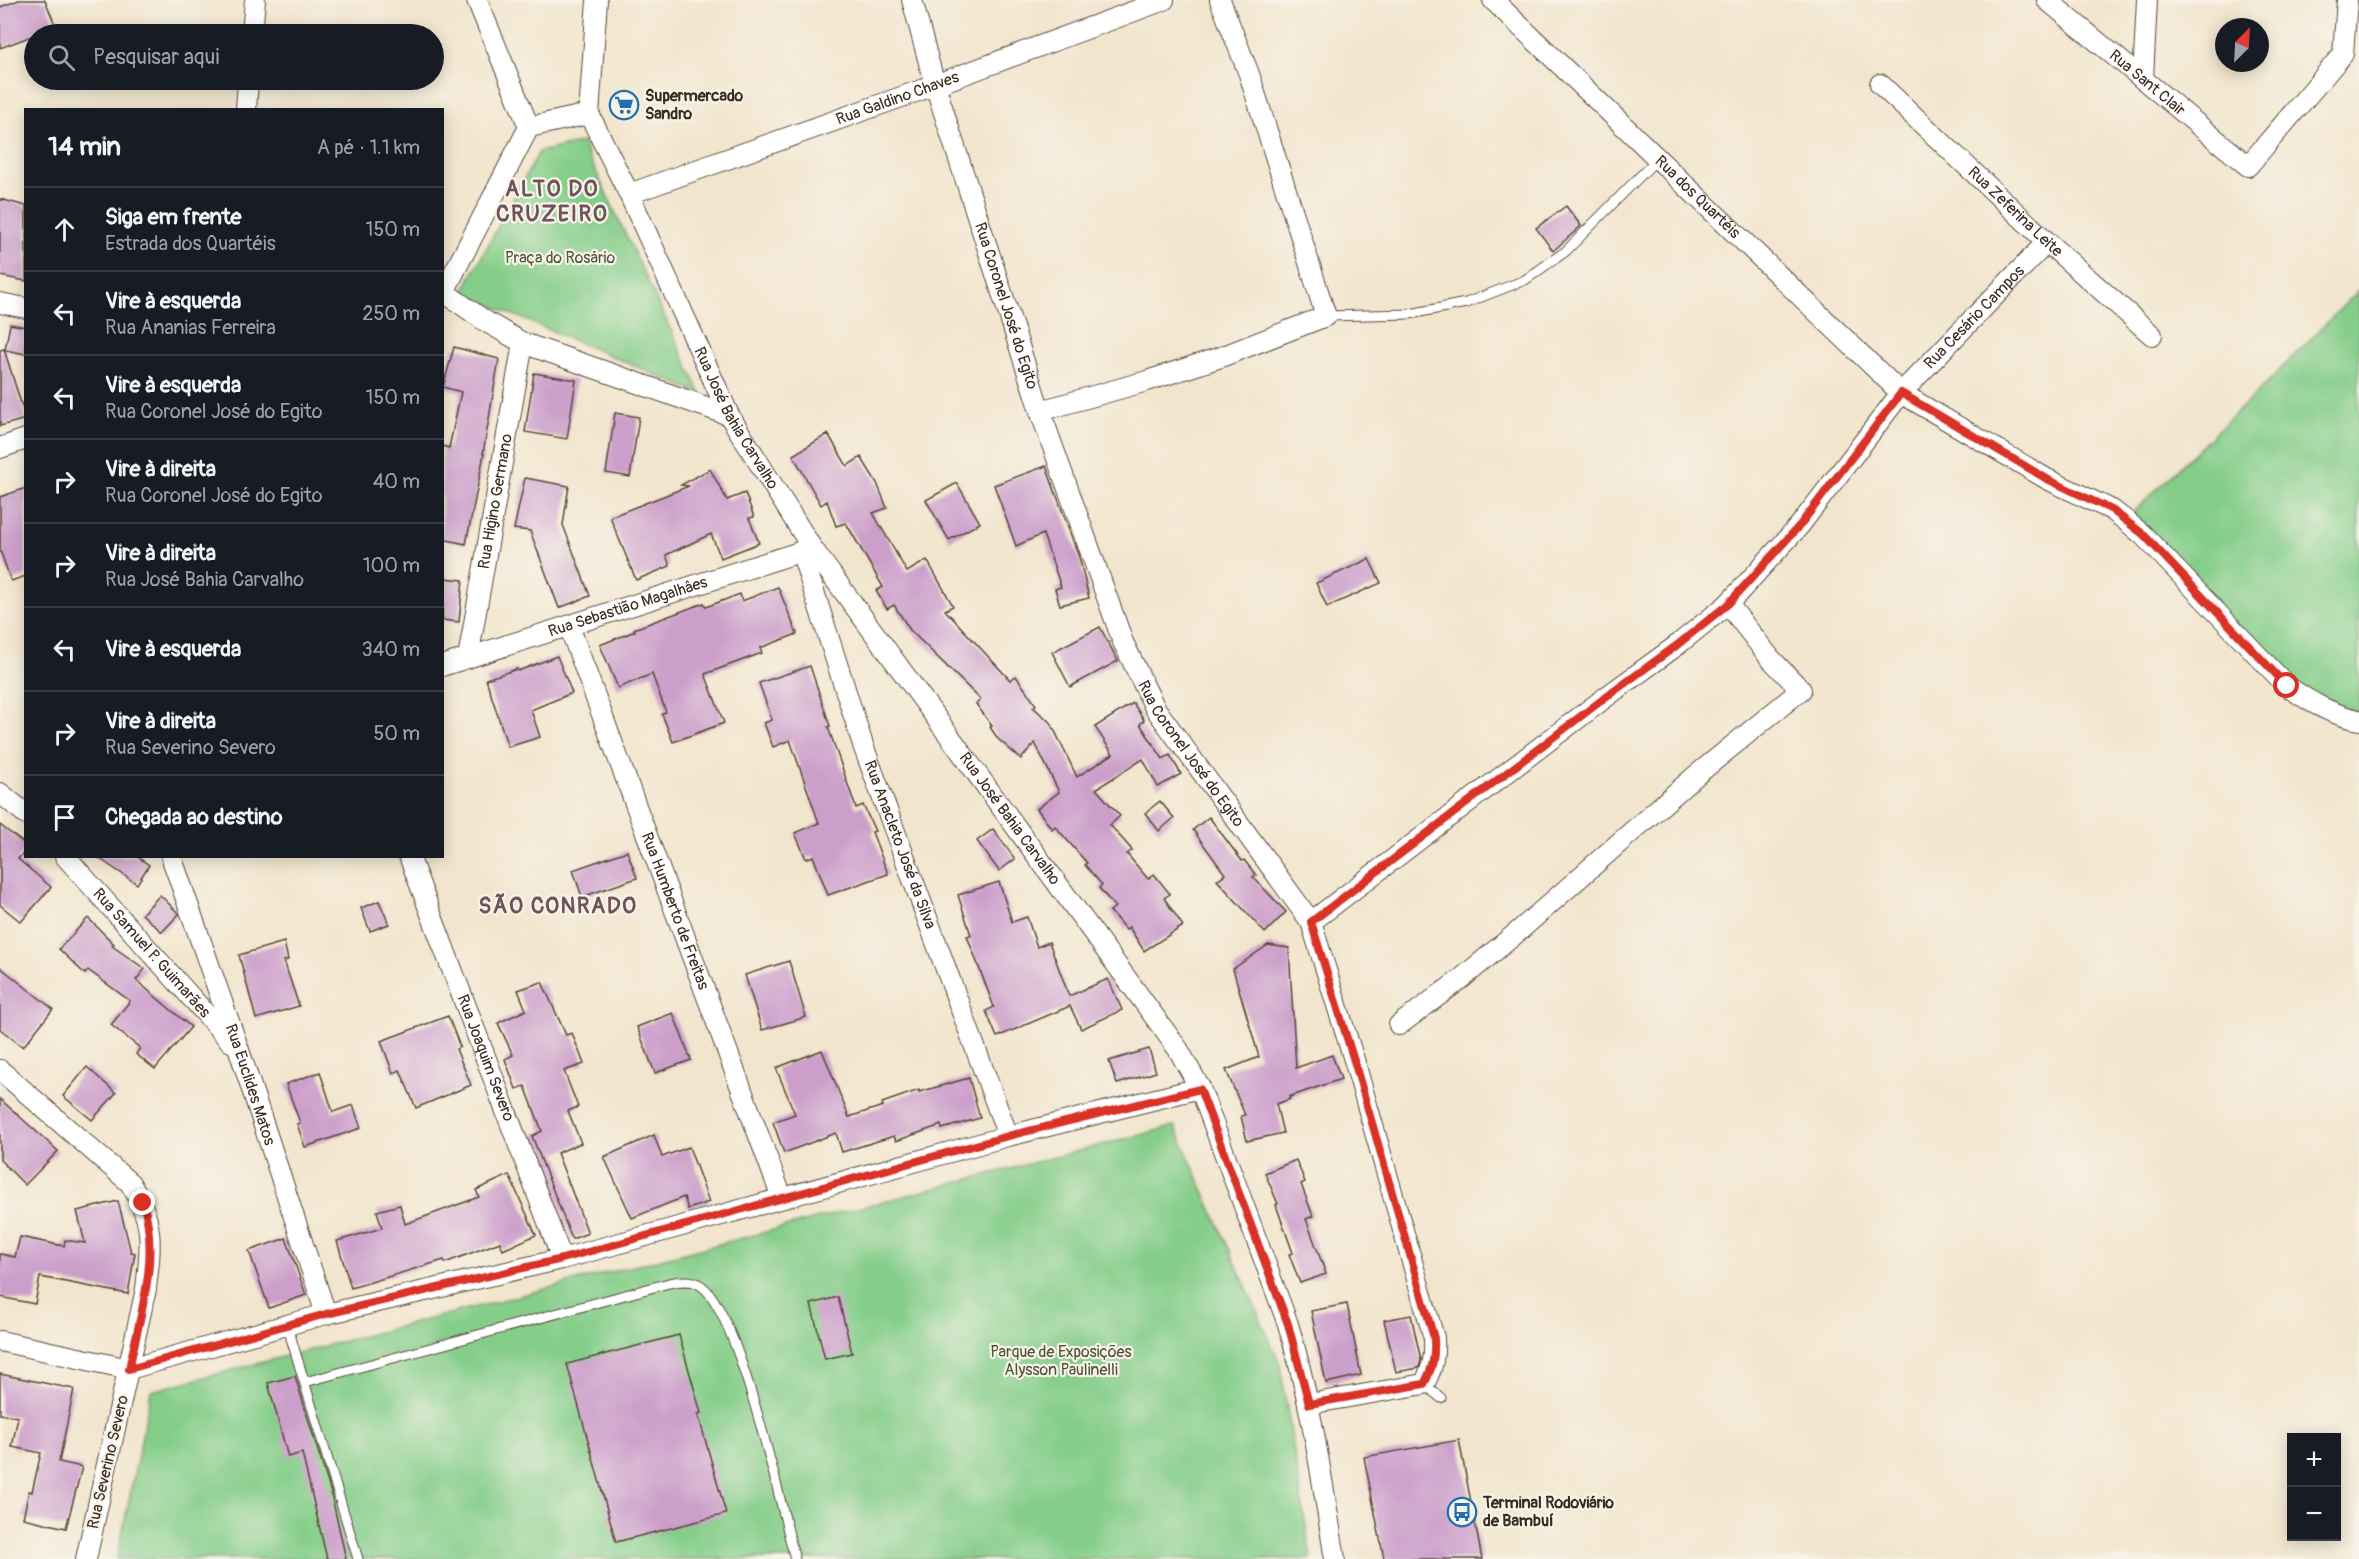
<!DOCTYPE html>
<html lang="pt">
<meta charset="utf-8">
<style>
body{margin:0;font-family:Pangolin,sans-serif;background:#242831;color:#f1f3f6}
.controls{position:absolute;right:18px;bottom:18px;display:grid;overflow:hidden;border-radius:0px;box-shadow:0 3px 15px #0003}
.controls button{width:54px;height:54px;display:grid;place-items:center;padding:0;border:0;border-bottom:2px solid #363941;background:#171b24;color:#f1f3f6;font:30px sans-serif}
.compass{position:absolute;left:2215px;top:18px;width:54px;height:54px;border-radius:50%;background:#171b24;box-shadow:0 3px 15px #0003;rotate:24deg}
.stop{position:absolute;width:18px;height:18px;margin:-14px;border:4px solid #d93025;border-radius:50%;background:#fff}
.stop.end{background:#d93025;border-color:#fff;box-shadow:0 2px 6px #0008}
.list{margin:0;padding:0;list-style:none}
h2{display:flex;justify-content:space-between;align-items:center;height:78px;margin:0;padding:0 24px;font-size:26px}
h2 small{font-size:20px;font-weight:400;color:#9ea1a6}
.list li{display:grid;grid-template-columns:39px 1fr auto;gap:18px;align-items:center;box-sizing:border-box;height:84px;padding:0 24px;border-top:2px solid #363941}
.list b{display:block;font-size:22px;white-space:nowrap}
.list p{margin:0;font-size:20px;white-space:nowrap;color:#9ea1a6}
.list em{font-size:20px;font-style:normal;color:#9ea1a6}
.icon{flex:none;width:33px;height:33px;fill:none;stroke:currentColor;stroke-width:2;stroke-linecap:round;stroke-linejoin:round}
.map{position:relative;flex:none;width:2359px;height:1559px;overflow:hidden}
.search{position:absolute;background:#171b24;box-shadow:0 3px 15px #0003;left:24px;top:24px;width:420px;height:66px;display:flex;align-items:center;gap:15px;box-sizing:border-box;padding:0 21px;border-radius:33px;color:#9ea1a6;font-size:22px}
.panel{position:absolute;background:#171b24;box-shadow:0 3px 15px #0003;left:24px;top:108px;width:420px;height:750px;border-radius:0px}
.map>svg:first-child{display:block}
.green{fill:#85ce8a;stroke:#607c54;stroke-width:1.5}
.building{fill:#cc9fcb}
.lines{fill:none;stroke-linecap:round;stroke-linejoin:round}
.lane-casing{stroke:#564638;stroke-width:11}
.street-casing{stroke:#564638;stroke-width:22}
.lane{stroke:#fff;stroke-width:9}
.street{stroke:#fff;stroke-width:20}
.route{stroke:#d93025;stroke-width:8}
.labels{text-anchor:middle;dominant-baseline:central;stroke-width:4.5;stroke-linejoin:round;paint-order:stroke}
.street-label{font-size:16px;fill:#3b2a1e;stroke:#f7f3e8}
.poi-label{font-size:16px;font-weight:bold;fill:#3b2a1e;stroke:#f7f3e8;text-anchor:start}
.park-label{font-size:16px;fill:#4e5339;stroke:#f7f3e8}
.district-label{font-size:22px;font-weight:bold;letter-spacing:1.5px;fill:#6e535b;stroke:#f7f3e8}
</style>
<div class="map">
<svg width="2359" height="1559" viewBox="0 0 2359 1559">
<rect width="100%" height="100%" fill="#f7f3e8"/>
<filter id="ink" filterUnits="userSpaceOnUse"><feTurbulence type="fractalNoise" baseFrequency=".0167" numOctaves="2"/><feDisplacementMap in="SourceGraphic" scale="12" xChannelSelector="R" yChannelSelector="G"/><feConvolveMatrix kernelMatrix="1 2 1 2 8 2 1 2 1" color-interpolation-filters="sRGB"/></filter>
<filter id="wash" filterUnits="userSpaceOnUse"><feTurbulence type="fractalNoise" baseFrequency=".008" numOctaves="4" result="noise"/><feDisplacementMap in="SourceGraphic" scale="24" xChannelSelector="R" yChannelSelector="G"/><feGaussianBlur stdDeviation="1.35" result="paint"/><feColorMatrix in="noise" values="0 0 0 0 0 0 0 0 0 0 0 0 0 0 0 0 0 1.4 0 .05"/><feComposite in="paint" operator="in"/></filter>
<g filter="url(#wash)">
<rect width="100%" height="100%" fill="#f2e5cd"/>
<g class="green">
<polygon points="582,142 701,394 462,293 539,152"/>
<polygon points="2359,290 2359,720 2314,705 2125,520 2272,378"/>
<polygon points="1175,1126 1280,1364 1311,1559 117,1559 151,1391"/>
</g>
<g id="blocks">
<g class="building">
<polygon points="19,0 45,0 56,27 0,48 0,7"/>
<polygon points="0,199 26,206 26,281 0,276"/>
<polygon points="1566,206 1581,226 1553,251 1536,228"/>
<polygon points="10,324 26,327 26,354 5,350"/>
<polygon points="454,347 499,359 483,454 484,454 466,544 442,539 442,446 449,448 461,392 443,387"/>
<polygon points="4,349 26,419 0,426 0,350"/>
<polygon points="534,373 576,380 567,439 525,432"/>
<polygon points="615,413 639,417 630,477 606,473"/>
<polygon points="828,434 847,466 861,457 877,483 887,508 873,513 907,572 927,560 953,606 945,610 1010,680 1016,676 1036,705 1033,707 1051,723 1077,777 1113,754 1095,727 1133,703 1144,720 1140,724 1163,759 1170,755 1181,774 1158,787 1143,759 1096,789 1120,816 1110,825 1132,850 1127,854 1148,879 1154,874 1170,894 1164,898 1183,926 1144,951 1129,927 1126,930 1110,911 1115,907 1099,888 1102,885 1085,865 1087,863 1055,826 1052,829 1037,809 1059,792 1035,743 1021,759 998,739 990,727 992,726 976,704 981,700 910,630 894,605 887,609 876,591 883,587 846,523 836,526 827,501 821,505 793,455"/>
<polygon points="1046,466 1080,560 1089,598 1060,605 1055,589 1061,587 1043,534 1016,546 994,485"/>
<polygon points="710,469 727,500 745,493 754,517 749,518 759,543 721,558 711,534 666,555 670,566 636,580 610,517 689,486 681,485"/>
<polygon points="525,478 569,486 563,525 590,596 559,608 530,531 514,529"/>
<polygon points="957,483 980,523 949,540 926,500"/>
<polygon points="26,488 26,576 11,581 0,550 0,497"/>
<polygon points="1369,559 1381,583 1327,607 1316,583"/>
<polygon points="444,578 463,580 459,622 442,620"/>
<polygon points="778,587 797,634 760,648 762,653 705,674 724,723 673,742 662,714 666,712 652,674 618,688 600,645 635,631 634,629 704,603 706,607 740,594 742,601"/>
<polygon points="1100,627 1118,661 1070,687 1052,652"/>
<polygon points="557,656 572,693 531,710 540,737 508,747 486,679 517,669 518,671"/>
<polygon points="810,666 830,726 828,727 856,808 863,805 875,831 872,832 888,874 828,895 813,856 806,859 795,833 819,823 790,740 773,747 764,723 772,720 759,683"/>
<polygon points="1160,801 1174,818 1159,831 1145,813"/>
<polygon points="1209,817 1242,861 1244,860 1256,875 1253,877 1286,912 1265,933 1217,880 1225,874 1193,830"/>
<polygon points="0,825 26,845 26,850 18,859 51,887 21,922 0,905"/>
<polygon points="993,829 1015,859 999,871 977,841"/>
<polygon points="627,851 637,878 582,897 573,870"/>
<polygon points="96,856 136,856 149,865 137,884"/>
<polygon points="999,882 1012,922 1027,917 1037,947 1049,942 1069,996 1108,979 1122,1010 1081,1029 1070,1006 997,1037 986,1011 994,1007 967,936 971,935 958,895"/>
<polygon points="160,895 179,914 162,932 142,914"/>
<polygon points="379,901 389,924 370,931 361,908"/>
<polygon points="88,918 114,944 112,946 145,969 136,980 191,1027 155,1069 136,1054 140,1048 111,1025 130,1001 88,970 85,974 59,949"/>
<polygon points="284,942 288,960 284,961 299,1006 256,1019 239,955"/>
<polygon points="1268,945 1289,948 1296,1068 1332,1055 1341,1079 1289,1097 1290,1099 1276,1104 1283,1133 1247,1141 1241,1116 1245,1115 1226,1070 1259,1057 1233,969"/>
<polygon points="789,961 806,1017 762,1030 745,975"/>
<polygon points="0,967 53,1009 23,1047 0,1029"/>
<polygon points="542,982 566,1035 572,1033 584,1064 564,1071 578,1107 568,1111 581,1143 557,1153 588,1233 572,1239 532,1136 542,1131 525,1086 516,1089 505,1059 513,1055 498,1023 526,1010 518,990"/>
<polygon points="673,1013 691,1060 655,1073 637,1027"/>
<polygon points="448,1016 460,1047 456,1049 471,1085 416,1108 400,1070 393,1073 381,1041"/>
<polygon points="1149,1049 1156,1072 1117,1084 1109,1061"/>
<polygon points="822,1050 849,1117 883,1106 882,1103 919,1090 919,1092 969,1078 980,1118 942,1129 941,1125 896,1141 894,1136 842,1152 836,1133 784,1153 773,1122 795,1114 776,1068"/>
<polygon points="87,1067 116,1093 92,1120 63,1096"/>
<polygon points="320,1072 333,1112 353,1105 361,1128 305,1147 297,1124 300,1123 286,1084"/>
<polygon points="0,1099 58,1151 25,1185 0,1160"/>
<polygon points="654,1135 662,1157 689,1147 709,1202 688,1209 684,1197 632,1218 604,1157"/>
<polygon points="1296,1160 1305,1182 1301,1184 1313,1216 1306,1219 1326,1274 1300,1283 1289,1254 1293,1253 1276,1205 1278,1204 1265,1173"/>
<polygon points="509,1175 536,1235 503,1250 500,1242 445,1263 444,1260 351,1288 337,1241 382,1228 377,1211 400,1205 405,1224 479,1197 476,1190"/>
<polygon points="118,1201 131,1252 135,1253 128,1294 40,1277 35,1304 0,1297 0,1254 15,1257 20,1237 64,1246 65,1240 85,1243 77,1211"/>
<polygon points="286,1238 306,1295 269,1308 249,1251"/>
<polygon points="838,1297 852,1353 825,1359 811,1304"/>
<polygon points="1347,1304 1361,1375 1326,1383 1311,1311"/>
<polygon points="1411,1315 1421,1360 1419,1368 1396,1372 1384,1320"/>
<polygon points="679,1335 701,1413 698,1414 726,1514 616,1542 567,1364"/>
<polygon points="0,1374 74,1389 59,1462 82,1467 66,1528 23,1518 29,1491 32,1492 41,1453 12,1447 18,1417 0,1414"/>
<polygon points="295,1376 331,1493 346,1559 327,1559 302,1453 288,1457 268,1383"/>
<polygon points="1459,1440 1482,1559 1384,1559 1364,1457"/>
</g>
</g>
</g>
<g filter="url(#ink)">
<use href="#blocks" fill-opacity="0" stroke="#564638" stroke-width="1.5"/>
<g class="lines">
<g class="lane-casing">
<g id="lane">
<polyline points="1326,316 1410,314 1466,303 1525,280 1566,251 1657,159"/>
<polyline points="287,1325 358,1559"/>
<path d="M305 1382 669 1283C679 1281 691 1279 700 1285 738 1307 782 1510 795 1559"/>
<polyline points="1424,1384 1441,1398"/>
</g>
</g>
<g class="street-casing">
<g id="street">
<polyline points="477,0 529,127"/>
<path id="s1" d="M912 0 935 85 1040 411 1123 642 1155 708 1311 922 1355 1063 1434 1338C1435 1357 1433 1368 1424 1384L1309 1404"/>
<path id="s2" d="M1493 0 1901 393 2047 479 2112 510 2125 520 2143 535 2287 686C2310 702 2332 715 2359 720"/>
<path id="s3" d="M2047 0 2248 166 2343 54 2347 0"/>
<polyline points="252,34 255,0"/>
<polyline points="2143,79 2147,0"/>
<path id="s4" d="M1880 84 2047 242 2152 335"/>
<polyline points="246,110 248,80"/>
<path id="s5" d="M589 114 629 194 729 415 812 548 1178 1049 1200 1088 1288 1324C1311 1401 1322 1480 1335 1559"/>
<polyline points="589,114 597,0"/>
<path id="s6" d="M629 194 935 85 1164 0"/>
<polyline points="444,292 485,321 523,343 729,415"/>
<polyline points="444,292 529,127 589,114"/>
<polyline points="0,303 26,308"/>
<polyline points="1040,411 1147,381 1221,357 1326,316 1249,74 1220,0"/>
<polyline points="0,448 26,439"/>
<path id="s7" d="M801 551 864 748 1008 1136"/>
<path id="s8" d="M569 626 782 1198"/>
<path id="s9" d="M468 658 523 343"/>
<path id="s10" d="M442 666 812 548"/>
<polyline points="0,793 26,814"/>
<path id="s11" d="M65 856 231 1042"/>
<path id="s12" d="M171 856 239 1050 326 1314"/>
<path id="s13" d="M409 856 562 1259"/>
<path id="s14" d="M1311 922 1606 697 1676 646 1728 604 1800 525 1901 393 2047 242"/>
<polyline points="1399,1025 1461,979 1520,930 1694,777 1801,690 1770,658 1728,604"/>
<path d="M0 1070 130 1183C155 1222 151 1245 146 1289L86 1559"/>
<polyline points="0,1341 129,1369 326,1314 562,1259 1008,1136 1200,1088"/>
</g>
</g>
<use href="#lane" class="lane"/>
<use href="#street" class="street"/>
</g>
</g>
<g class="lines" filter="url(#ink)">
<path class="route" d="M143 1203C160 1257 140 1315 129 1369L326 1314 562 1259 1008 1136 1200 1089 1288 1324 1309 1404 1424 1384C1433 1368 1435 1357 1434 1338L1355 1064 1311 922 1606 697 1676 646 1728 604 1800 525 1901 393 2047 479 2112 510 2143 534 2287 686"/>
</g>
<defs>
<g id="supermarket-ring" transform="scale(1.5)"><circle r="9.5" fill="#f7f3e8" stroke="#1f6fb2" stroke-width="1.5"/><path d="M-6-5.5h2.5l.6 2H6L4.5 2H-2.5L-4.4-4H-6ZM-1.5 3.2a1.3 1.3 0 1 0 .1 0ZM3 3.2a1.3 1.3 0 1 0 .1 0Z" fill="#1f6fb2"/></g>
<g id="bus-ring" transform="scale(1.5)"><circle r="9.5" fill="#f7f3e8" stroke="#1f6fb2" stroke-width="1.5"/><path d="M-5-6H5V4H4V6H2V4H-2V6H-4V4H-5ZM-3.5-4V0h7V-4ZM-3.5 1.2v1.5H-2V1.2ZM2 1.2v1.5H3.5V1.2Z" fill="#1f6fb2"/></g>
</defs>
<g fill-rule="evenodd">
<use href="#supermarket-ring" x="624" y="105"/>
<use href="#bus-ring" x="1462" y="1512"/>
</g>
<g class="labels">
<g class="street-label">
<text stroke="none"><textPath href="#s3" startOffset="130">Rua Sant Clair</textPath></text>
<text stroke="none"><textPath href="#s6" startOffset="285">Rua Galdino Chaves</textPath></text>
<text stroke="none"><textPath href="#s2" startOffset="284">Rua dos Quartéis</textPath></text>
<text stroke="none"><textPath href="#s4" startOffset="186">Rua Zeferina Leite</textPath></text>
<text stroke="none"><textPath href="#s1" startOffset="320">Rua Coronel José do Egito</textPath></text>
<text stroke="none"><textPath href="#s14" startOffset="903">Rua Cesário Campos</textPath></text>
<text stroke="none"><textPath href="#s5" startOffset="338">Rua José Bahia Carvalho</textPath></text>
<text stroke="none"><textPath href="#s9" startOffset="159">Rua Higino Germano</textPath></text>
<text stroke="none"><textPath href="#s10" startOffset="195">Rua Sebastião Magalhâes</textPath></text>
<text stroke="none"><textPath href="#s1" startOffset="807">Rua Coronel José do Egito</textPath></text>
<text stroke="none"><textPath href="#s5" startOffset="824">Rua José Bahia Carvalho</textPath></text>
<text stroke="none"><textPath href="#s7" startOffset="310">Rua Anacleto José da Silva</textPath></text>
<text stroke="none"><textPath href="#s8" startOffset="304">Rua Humberto de Freitas</textPath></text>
<text stroke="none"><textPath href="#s11" startOffset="130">Rua Samuel P. Guimarães</textPath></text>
<text stroke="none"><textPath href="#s13" startOffset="216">Rua Joaquim Severo</textPath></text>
<text stroke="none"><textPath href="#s12" startOffset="242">Rua Euclides Matos</textPath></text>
<text transform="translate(108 1462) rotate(-77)">Rua Severino Severo</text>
</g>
<g class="poi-label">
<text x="645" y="96">Supermercado<tspan x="645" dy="18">Sandro</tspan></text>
<text x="1483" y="1503">Terminal Rodoviário<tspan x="1483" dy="18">de Bambuí</tspan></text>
</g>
<g class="park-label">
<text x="560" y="258">Praça do Rosário</text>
<text x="1061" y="1352">Parque de Exposições<tspan x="1061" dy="18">Alysson Paulinelli</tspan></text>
</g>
<g class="district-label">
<text x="552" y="189">ALTO DO<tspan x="552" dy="25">CRUZEIRO</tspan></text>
<text x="558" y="906">SÃO CONRADO</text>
</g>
</g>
</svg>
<div class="controls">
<button>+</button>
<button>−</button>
</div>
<svg class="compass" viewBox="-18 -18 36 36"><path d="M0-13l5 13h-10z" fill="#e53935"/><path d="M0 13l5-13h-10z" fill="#9ea1a6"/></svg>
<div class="stop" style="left:2287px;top:686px"></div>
<div class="stop end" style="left:143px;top:1203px"></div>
<div class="search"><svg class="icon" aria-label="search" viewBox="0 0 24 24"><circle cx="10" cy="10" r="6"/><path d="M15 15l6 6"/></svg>Pesquisar aqui</div>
<section class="panel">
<h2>14 min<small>A pé · 1.1 km</small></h2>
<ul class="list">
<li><svg class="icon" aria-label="ahead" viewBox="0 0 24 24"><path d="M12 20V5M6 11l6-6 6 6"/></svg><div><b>Siga em frente</b><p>Estrada dos Quartéis</p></div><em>150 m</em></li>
<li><svg class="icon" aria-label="left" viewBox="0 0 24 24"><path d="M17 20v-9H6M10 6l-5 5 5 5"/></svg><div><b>Vire à esquerda</b><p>Rua Ananias Ferreira</p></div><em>250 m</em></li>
<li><svg class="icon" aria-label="left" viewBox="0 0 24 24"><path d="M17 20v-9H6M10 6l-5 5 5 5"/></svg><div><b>Vire à esquerda</b><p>Rua Coronel José do Egito</p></div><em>150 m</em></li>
<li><svg class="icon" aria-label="right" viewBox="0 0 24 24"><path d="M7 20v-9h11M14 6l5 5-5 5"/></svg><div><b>Vire à direita</b><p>Rua Coronel José do Egito</p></div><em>40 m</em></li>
<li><svg class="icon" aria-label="right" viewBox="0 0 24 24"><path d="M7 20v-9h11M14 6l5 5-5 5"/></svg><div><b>Vire à direita</b><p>Rua José Bahia Carvalho</p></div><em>100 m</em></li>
<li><svg class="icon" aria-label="left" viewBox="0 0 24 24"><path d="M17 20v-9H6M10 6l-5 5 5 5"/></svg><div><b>Vire à esquerda</b></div><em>340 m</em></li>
<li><svg class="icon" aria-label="right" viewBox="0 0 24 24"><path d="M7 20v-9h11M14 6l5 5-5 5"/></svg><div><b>Vire à direita</b><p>Rua Severino Severo</p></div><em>50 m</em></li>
<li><svg class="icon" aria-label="arrive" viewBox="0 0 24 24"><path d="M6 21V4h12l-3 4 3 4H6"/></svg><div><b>Chegada ao destino</b></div></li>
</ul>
</section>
</div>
